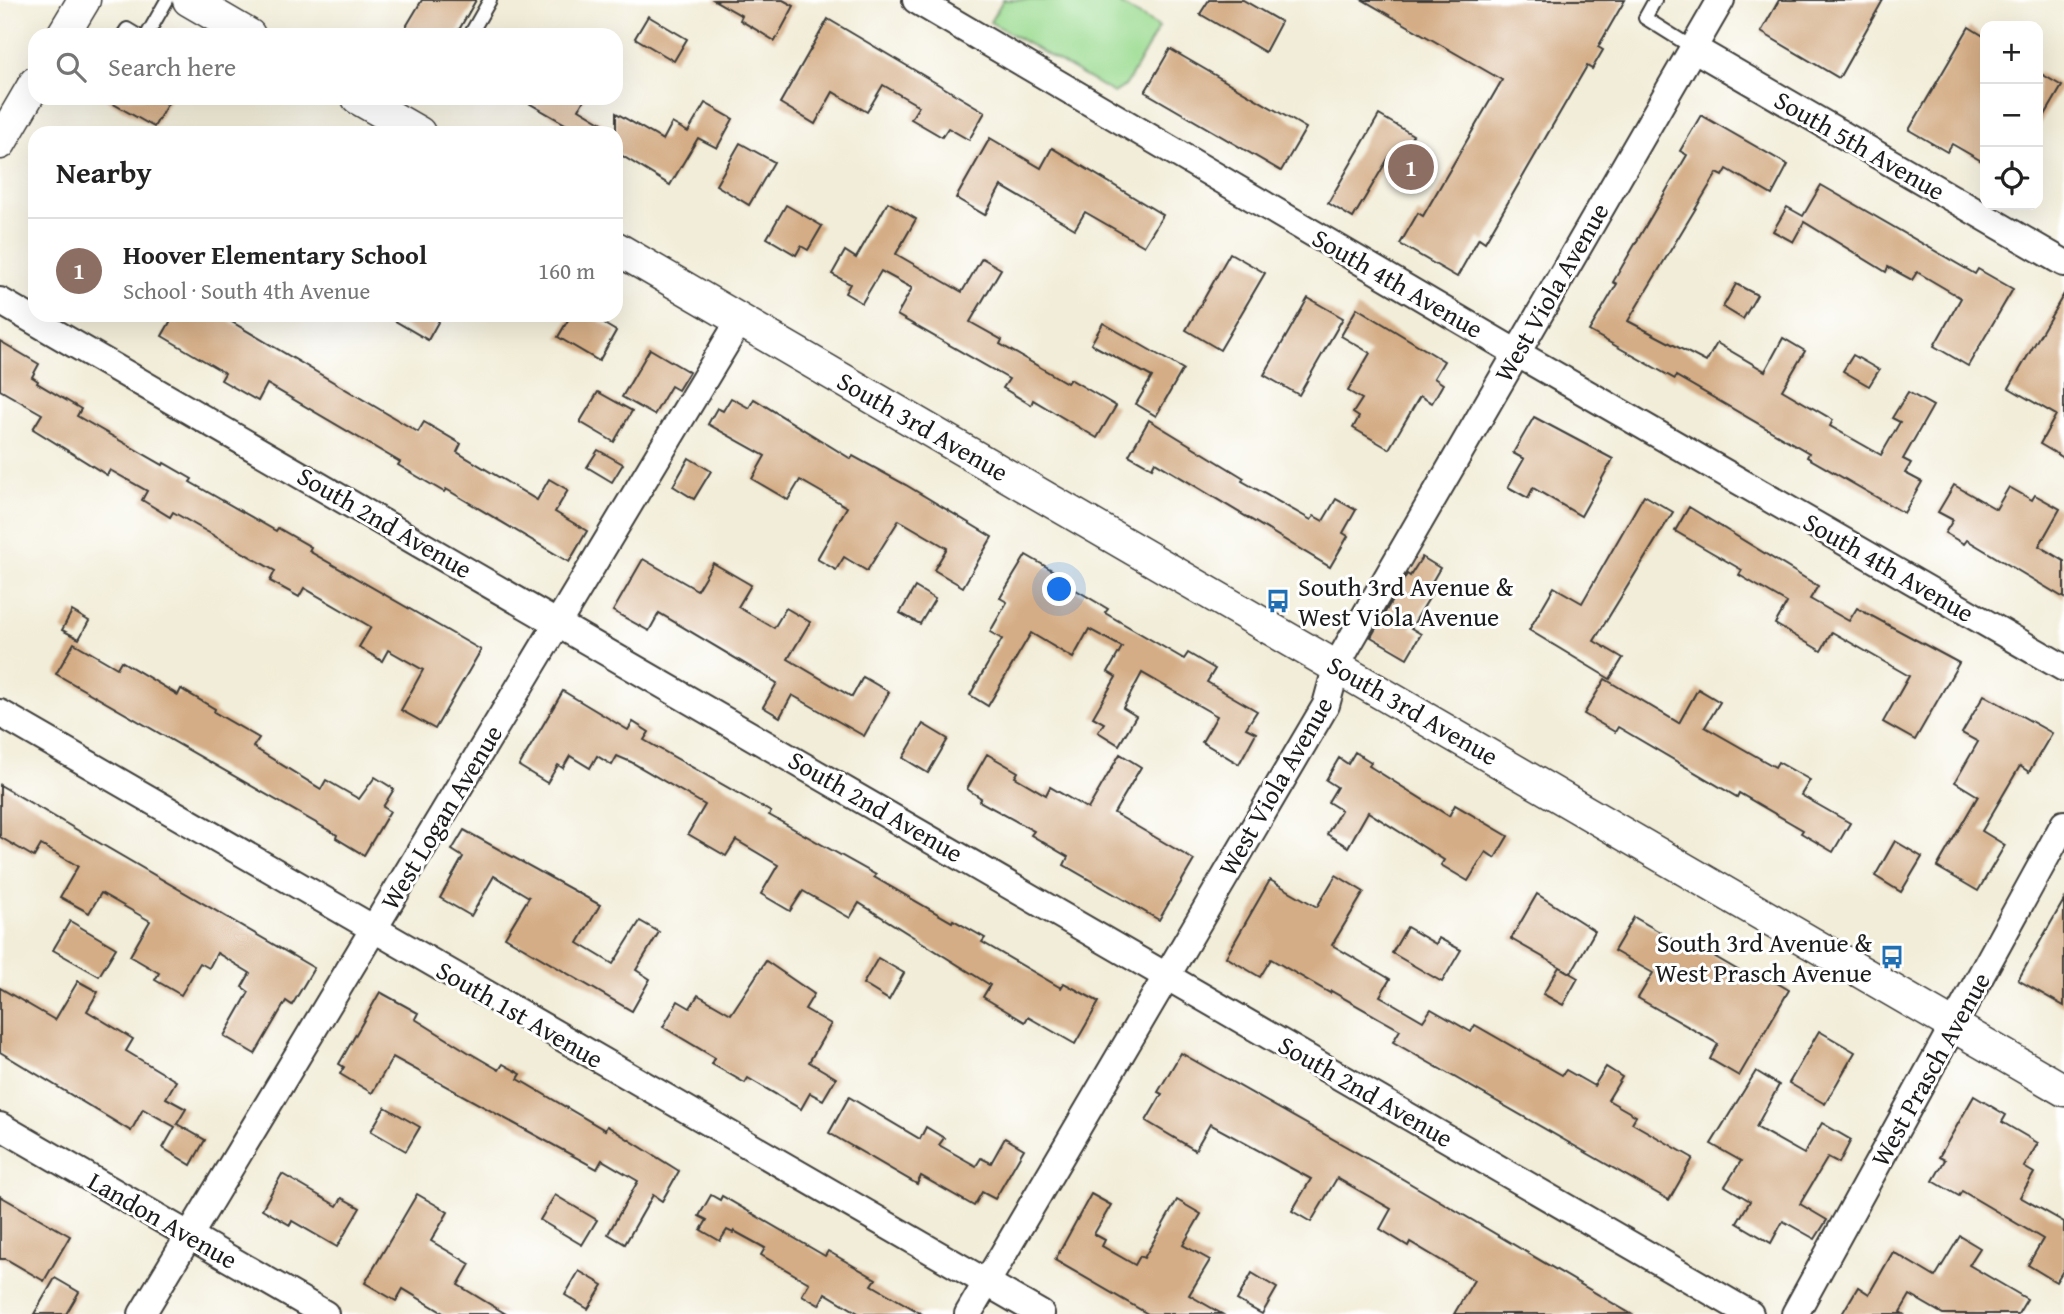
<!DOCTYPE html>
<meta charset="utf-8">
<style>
body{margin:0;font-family:"Gentium Book Plus",serif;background:#f6f6f6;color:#222}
.controls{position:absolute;right:21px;top:21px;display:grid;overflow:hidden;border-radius:14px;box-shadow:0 7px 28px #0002}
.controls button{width:63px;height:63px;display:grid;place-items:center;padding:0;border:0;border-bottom:2px solid #e0e0e0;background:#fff;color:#222;font:35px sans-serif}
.you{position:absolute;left:1060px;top:590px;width:24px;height:24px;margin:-18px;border:5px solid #fff;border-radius:50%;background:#1a73e8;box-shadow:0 0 0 10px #1a73e833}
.badge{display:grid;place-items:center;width:46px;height:46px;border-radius:50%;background:#1f6fb2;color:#fff;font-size:23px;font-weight:700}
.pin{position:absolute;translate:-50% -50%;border:4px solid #fff;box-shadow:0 2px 7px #0006}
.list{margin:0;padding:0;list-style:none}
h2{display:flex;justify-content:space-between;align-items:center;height:91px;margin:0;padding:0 28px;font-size:30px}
h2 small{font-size:23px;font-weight:400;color:#767676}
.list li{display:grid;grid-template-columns:46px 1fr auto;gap:21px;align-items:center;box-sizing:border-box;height:105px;padding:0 28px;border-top:2px solid #e0e0e0}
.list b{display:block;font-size:26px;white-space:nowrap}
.list p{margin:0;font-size:23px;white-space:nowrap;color:#767676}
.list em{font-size:23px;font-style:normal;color:#767676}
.icon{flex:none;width:38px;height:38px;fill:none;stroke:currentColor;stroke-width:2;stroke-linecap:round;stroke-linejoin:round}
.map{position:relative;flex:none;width:2064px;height:1314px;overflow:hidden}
.search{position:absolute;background:#fff;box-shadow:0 7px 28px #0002;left:28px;top:28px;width:595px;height:77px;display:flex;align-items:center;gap:18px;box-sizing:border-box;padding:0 24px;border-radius:21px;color:#767676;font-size:26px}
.panel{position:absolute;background:#fff;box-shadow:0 7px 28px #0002;left:28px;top:126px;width:595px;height:196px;border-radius:21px}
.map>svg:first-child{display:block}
.green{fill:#9cdc92;stroke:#5c7c57;stroke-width:2}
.building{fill:#d4ad86}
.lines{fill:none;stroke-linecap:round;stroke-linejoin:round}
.service-casing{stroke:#3c3b38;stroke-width:16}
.minor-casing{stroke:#3c3b38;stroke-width:30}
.tertiary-casing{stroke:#3c3b38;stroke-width:35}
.service{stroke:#fff;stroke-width:12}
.minor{stroke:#fff;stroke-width:26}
.tertiary{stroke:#fff;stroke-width:32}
.labels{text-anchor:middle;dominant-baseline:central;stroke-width:6;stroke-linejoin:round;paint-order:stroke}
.street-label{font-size:26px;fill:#1c1c1c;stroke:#fff}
.poi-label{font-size:26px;fill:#1c1c1c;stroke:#fff;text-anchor:start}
</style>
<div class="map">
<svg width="2064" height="1314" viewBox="0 0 2064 1314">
<rect width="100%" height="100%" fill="#fff"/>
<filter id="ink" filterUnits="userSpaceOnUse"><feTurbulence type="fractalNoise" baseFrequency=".0143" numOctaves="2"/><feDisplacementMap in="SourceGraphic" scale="14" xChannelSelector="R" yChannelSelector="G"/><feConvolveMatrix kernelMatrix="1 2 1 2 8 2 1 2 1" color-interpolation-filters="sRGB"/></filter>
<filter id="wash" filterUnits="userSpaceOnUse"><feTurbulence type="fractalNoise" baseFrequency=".00686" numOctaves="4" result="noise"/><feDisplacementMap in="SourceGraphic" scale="28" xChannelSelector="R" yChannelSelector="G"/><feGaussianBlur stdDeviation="1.57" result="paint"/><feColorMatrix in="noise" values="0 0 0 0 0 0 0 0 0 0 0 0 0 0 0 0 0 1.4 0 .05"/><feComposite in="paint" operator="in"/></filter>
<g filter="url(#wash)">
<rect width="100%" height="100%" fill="#f2edd8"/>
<polygon class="green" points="1003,0 1113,0 1159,27 1126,85 1114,93 990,22"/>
<g id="blocks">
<g class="building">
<polygon points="422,0 476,0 456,35 401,35"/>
<polygon points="714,0 783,0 794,6 775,41 740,20 742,16"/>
<polygon points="1209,0 1243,0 1281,22 1265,52 1200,14"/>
<polygon points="1363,0 1625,0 1598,47 1603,50 1592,69 1587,66 1485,242 1479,238 1457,277 1400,244 1418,213 1423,216 1502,80"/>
<polygon points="1779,0 1883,0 1839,78 1761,32"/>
<polygon points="648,16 687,39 674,61 635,38"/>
<polygon points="828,19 985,112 969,140 948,128 942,137 911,119 919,106 883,85 867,112 833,92 815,124 780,103"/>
<polygon points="1969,27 1985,37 1985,163 1952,144 1947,152 1909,130"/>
<polygon points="1170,49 1306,128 1281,171 1145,92"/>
<polygon points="2038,72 2062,86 2038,127"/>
<polygon points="103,98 171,98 154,127"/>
<polygon points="520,98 585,98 579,109 616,131 616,113 663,140 672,123 688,132 705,103 733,119 717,148 698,138 670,185 616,152 616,133 581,133"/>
<polygon points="1379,115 1413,135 1397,161 1389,157 1353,218 1328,203"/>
<polygon points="1701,115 1788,165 1772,195 1727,169 1723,176 1717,173 1628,321 1706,362 1717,343 1765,371 1783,338 1805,351 1782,390 1833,420 1830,426 1881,455 1900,422 1892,418 1908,392 1933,406 1903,459 1911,463 1905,473 1922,482 1904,513 1807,457 1809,453 1676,376 1675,379 1589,331 1617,284 1613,282 1687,155 1680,151"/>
<polygon points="990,138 1041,168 1052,148 1163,215 1144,246 1085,212 1075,229 1001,186 985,215 956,198"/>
<polygon points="740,143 774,162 749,205 716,185"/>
<polygon points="1821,185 1975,274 1978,269 2013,289 1968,366 1934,346 1961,298 1917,272 1912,280 1888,267 1886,272 1804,222 1793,242 1773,231 1787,207 1803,216"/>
<polygon points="888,202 916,219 896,254 962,292 982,258 1001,269 970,322 1002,340 1000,344 1067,383 1070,379 1116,406 1097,438 1033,400 1031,405 1003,388 1009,379 897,315 912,288 881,271 862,303 845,293 850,284 832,274 845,251 856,258"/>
<polygon points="786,205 822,226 808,250 801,246 796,255 767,238"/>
<polygon points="1230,253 1265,273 1220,350 1186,330"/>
<polygon points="1736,284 1757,295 1743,319 1723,307"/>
<polygon points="2064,294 2064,458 2040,444 2056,415 2009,388"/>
<polygon points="1308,298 1343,318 1299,395 1264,375"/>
<polygon points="1357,308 1444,361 1434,378 1443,384 1432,403 1420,396 1389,449 1353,428 1359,417 1353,413 1362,399 1348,391 1370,353 1341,336"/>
<polygon points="174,315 220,315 418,432 424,422 461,444 457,452 537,500 549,479 568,490 555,512 587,531 569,562 446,489 444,492 398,465 400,462 267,384 258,401 221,380 225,373 162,336"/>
<polygon points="385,315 442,315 428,340"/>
<polygon points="571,315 589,315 616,331 599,361 558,337"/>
<polygon points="1103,323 1183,369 1156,416 1136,404 1152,377 1091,344"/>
<polygon points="0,341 39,364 32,377 38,381 37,383 81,409 77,416 163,465 164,463 192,479 190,482 276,531 278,528 311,547 309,551 481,650 435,729 401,710 423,670 388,650 382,661 359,647 371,627 304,588 299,597 270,581 275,571 173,512 170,517 142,500 147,491 110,470 107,475 33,429 42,414 0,390"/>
<polygon points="650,349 689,372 678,390 671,386 654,415 622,397"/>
<polygon points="1853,355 1879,370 1869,386 1843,371"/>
<polygon points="598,392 632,411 614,442 580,422"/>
<polygon points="731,398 749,408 754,399 851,459 853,456 906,485 992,537 963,587 934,570 947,548 899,520 867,571 844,557 836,570 817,559 847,507 800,480 788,500 752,479 765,456 708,424 717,408 723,411"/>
<polygon points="1534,417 1613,459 1581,516 1533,488 1528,498 1508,487 1524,459 1513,453"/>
<polygon points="1149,420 1244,478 1242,481 1311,520 1314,516 1323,521 1336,499 1356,510 1343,533 1348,536 1330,567 1155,462 1152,468 1129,455"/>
<polygon points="598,450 623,464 612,482 587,467"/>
<polygon points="689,458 711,471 694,499 673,486"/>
<polygon points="1954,485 1996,509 2009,487 2032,500 2035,495 2060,509 2039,546 2064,561 2064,598 1967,540 1964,544 1945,533 1953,520 1938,512"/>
<polygon points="1644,495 1673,512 1594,641 1623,658 1610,679 1529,630 1554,587 1582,603"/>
<polygon points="1689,507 1818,586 1810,599 1849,621 1857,608 1959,663 1915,740 1883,722 1909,676 1832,632 1821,651 1775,624 1787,603 1739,575 1742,570 1675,531"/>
<polygon points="1026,555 1064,577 1061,581 1108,609 1105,613 1184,659 1188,653 1215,669 1207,682 1257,711 1246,728 1256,733 1239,764 1202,742 1217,716 1142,673 1123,708 1136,716 1119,745 1098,732 1104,723 1093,717 1116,677 1108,672 1122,647 1089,629 1073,658 1031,633 988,706 970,695 1002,639 990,632 1007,602 1000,598"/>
<polygon points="1422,557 1440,568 1429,587 1434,590 1411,628 1421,634 1407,658 1371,637 1407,574 1410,576"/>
<polygon points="643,559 697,590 713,563 751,585 738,607 774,628 786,608 810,622 788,659 852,697 863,677 889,692 864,736 792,695 780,717 763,707 777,683 659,613 649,631 613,611"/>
<polygon points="915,587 935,599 920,624 900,613"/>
<polygon points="72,611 89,621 79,639 62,630"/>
<polygon points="74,643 117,668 121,661 178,695 181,689 215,709 214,712 259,738 253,747 321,789 326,780 359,799 375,777 394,789 383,807 390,811 364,855 336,838 337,835 56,674"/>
<polygon points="1605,679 1679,723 1698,689 1720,702 1705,727 1775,767 1778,762 1810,780 1801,795 1850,823 1833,852 1801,833 1803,830 1739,793 1737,797 1618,727 1615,732 1584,714"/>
<polygon points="563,691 628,730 633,722 649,732 644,740 771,812 769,815 876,875 874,877 952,922 953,920 985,938 982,942 1061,988 1064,983 1099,1002 1075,1044 1028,1017 1025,1022 983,997 990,985 859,903 850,918 803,891 790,911 761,894 778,865 736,840 726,856 688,834 705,805 631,762 617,756 612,765 597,756 590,768 570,756 563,768 558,765 547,783 519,766"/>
<polygon points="1984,695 2052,733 2029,772 2020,766 1982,831 2005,845 1978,891 1937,867 1978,796 1955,782 1978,742 1962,733"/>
<polygon points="923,724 948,739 928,773 903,758"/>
<polygon points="1355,752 1371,762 1369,766 1449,816 1455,805 1508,836 1495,858 1486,852 1468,881 1441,865 1444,860 1368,812 1348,847 1327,834 1341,810 1328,802 1337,787 1326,780 1339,758 1348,764"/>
<polygon points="987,754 1018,772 1015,777 1046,795 1050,787 1088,809 1120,754 1141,767 1114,813 1194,860 1159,920 1064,865 1068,857 1031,835 1034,831 979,801 981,798 967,789"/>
<polygon points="0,785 314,968 292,1005 286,1001 255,1054 224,1036 249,992 242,987 250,973 217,953 209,968 200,963 181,995 155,980 159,973 130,956 150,921 101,893 89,913 60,897 78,866 41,845 34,857 0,837"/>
<polygon points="464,830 600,905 578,943 613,964 640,921 659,932 636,970 650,979 632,1011 505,937 529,897 494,876 471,916 440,898 463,857 452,850"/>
<polygon points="1895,841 1922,857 1901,892 1875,876"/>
<polygon points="1336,875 1364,892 1332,945 1390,979 1380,996 1423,1021 1431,1009 1471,1032 1475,1025 1562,1075 1566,1070 1594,1086 1606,1067 1622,1077 1608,1100 1636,1116 1632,1123 1693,1158 1669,1200 1393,1042 1400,1030 1331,991 1330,993 1271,959 1260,977 1226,957 1270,880 1317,907"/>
<polygon points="1537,894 1595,931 1571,973 1511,939"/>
<polygon points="2064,900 2064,1006 2018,980"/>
<polygon points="1634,917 1701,956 1705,951 1755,980 1760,973 1789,990 1739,1076 1710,1059 1718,1044 1638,998 1653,973 1614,951"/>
<polygon points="70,921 116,948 99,976 53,950"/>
<polygon points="1407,927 1436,944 1439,938 1461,950 1442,982 1392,953"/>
<polygon points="878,958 904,973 889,1000 863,984"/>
<polygon points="766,961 814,994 805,1009 831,1024 809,1062 836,1078 823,1100 810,1093 801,1109 748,1078 745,1083 712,1064 715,1058 663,1027 678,1001 690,1008 698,995 731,1014"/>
<polygon points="1559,967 1578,978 1563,1005 1543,994"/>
<polygon points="78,981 98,992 87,1011 133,1039 126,1051 176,1081 166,1098 186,1109 177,1124 205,1140 191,1165 163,1148 175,1127 143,1109 131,1131 0,1052 0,988 55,1020"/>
<polygon points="380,992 418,1013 415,1019 468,1052 499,1070 503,1064 521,1074 518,1079 605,1130 607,1126 679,1171 662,1201 653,1195 625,1244 608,1234 638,1181 602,1160 597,1169 393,1057 372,1093 340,1074 344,1067 339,1064"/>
<polygon points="1819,1031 1855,1052 1825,1104 1789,1083"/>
<polygon points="1181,1053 1384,1168 1631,1314 1454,1314 1474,1280 1410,1242 1408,1246 1380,1229 1391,1209 1337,1178 1311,1222 1292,1211 1311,1179 1210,1124 1195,1150 1146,1121 1162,1094 1158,1092"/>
<polygon points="1756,1071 1779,1085 1756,1127 1804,1154 1822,1123 1851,1140 1839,1163 1828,1157 1800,1204 1827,1220 1815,1239 1783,1221 1771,1243 1737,1223 1750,1201 1725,1186 1741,1161 1711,1144"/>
<polygon points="1974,1096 2006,1115 2002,1122 2038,1143 2024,1167 2034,1173 2020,1197 2064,1222 2064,1269 2056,1282 2028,1265 2043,1239 1962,1191 1959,1196 1933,1181 1945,1160 1939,1157"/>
<polygon points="849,1097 920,1139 926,1127 944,1138 939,1145 976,1166 981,1158 991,1163 1005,1138 1024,1149 995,1199 982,1192 974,1206 921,1176 917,1184 829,1133"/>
<polygon points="385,1107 420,1127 406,1151 371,1131"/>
<polygon points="282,1174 337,1206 342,1198 360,1208 337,1247 292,1221 290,1225 262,1209"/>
<polygon points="417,1194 448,1212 431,1241 470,1264 458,1285 506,1314 445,1314 403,1289 396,1301 365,1283"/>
<polygon points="1091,1194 1111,1205 1094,1234 1105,1240 1102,1246 1135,1265 1140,1256 1144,1258 1177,1200 1201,1214 1183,1245 1210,1260 1189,1295 1222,1314 1148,1314 1055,1260"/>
<polygon points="555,1195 597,1220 582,1245 540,1220"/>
<polygon points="711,1195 720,1200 722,1196 825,1256 828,1251 876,1279 872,1285 922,1314 860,1314 825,1293 819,1305 802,1295 809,1283 761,1255 765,1248 734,1231 733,1233 727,1230 720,1241 701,1230 707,1220 699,1216"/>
<polygon points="0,1196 70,1236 44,1281 6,1259 0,1259"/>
<polygon points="1960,1236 1980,1248 1969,1265 2027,1299 2018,1314 1943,1314 1910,1295 1900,1312 1903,1314 1842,1314 1858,1287 1869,1294 1893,1252 1935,1277"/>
<polygon points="579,1271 603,1285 588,1309 565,1295"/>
<polygon points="1252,1273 1277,1288 1262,1314 1237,1300"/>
<polygon points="55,1278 79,1292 66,1314 34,1314"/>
</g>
</g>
</g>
<g filter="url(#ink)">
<use href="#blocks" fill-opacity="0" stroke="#3c3b38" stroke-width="2"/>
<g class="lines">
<g class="service-casing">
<g id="service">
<polyline points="1655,0 1645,18 1693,48"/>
<polyline points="123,35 127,29 137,35"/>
<polyline points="147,35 167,0"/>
<polyline points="470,35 490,0"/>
</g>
</g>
<g class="minor-casing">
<g id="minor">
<polyline points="916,0 1515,352 2064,668"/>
<polyline points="1693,48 2064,263"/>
<polyline points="0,301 1750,1314"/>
<polyline points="0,713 1041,1314"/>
<polyline points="0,1126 325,1314"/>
<polyline points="142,1314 740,320"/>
<polyline points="968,1314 1326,705 1337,665 1351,640 1721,0"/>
<polyline points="1795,1314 2064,824"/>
</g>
</g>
<g class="tertiary-casing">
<g id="tertiary">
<polyline points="189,0 249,35"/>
<polyline points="63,35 84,0"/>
<polyline points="358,98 419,133"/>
<polyline points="0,143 35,83"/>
<polyline points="616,248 2064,1090"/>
</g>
</g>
<use href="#service" class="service"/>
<use href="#minor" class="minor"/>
<use href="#tertiary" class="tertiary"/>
</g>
</g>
<defs>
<g id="bus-bare" transform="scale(1.89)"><path d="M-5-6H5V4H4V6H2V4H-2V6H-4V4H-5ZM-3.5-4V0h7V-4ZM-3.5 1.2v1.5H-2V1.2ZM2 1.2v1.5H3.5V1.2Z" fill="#1f6fb2" stroke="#fff" stroke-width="2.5" paint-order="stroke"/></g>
</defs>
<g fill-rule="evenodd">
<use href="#bus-bare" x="1278" y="601"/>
<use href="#bus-bare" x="1892" y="957"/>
</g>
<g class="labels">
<g class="street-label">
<text transform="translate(1860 145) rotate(30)">South 5th Avenue</text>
<text transform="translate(1398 283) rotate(30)">South 4th Avenue</text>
<text transform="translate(1551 292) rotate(-60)">West Viola Avenue</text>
<text transform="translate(923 426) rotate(30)">South 3rd Avenue</text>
<text transform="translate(385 522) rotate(30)">South 2nd Avenue</text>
<text transform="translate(1889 567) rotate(30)">South 4th Avenue</text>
<text transform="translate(1413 710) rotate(30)">South 3rd Avenue</text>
<text transform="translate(1275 786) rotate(-60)">West Viola Avenue</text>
<text transform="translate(876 806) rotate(30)">South 2nd Avenue</text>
<text transform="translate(441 817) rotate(-59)">West Logan Avenue</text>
<text transform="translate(520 1014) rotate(30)">South 1st Avenue</text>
<text transform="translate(1930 1069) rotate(-61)">West Prasch Avenue</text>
<text transform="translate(1366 1091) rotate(30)">South 2nd Avenue</text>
<text transform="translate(163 1220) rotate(30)">Landon Avenue</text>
</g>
<g class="poi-label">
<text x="1298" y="586">South 3rd Avenue &amp;<tspan x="1298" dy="30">West Viola Avenue</tspan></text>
<text x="1872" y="942" text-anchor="end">South 3rd Avenue &amp;<tspan x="1872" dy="30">West Prasch Avenue</tspan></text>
</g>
</g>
</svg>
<div class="controls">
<button>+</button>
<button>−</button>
<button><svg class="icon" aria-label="locate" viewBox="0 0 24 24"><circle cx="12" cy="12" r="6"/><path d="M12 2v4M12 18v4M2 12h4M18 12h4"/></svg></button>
</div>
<div class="you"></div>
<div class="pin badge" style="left:1411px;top:167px;background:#8d6e63">1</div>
<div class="search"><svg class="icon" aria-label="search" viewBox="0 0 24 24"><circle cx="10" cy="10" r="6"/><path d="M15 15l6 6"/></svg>Search here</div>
<section class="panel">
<h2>Nearby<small></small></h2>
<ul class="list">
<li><span class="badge" style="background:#8d6e63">1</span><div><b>Hoover Elementary School</b><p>School · South 4th Avenue</p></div><em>160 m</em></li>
</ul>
</section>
</div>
